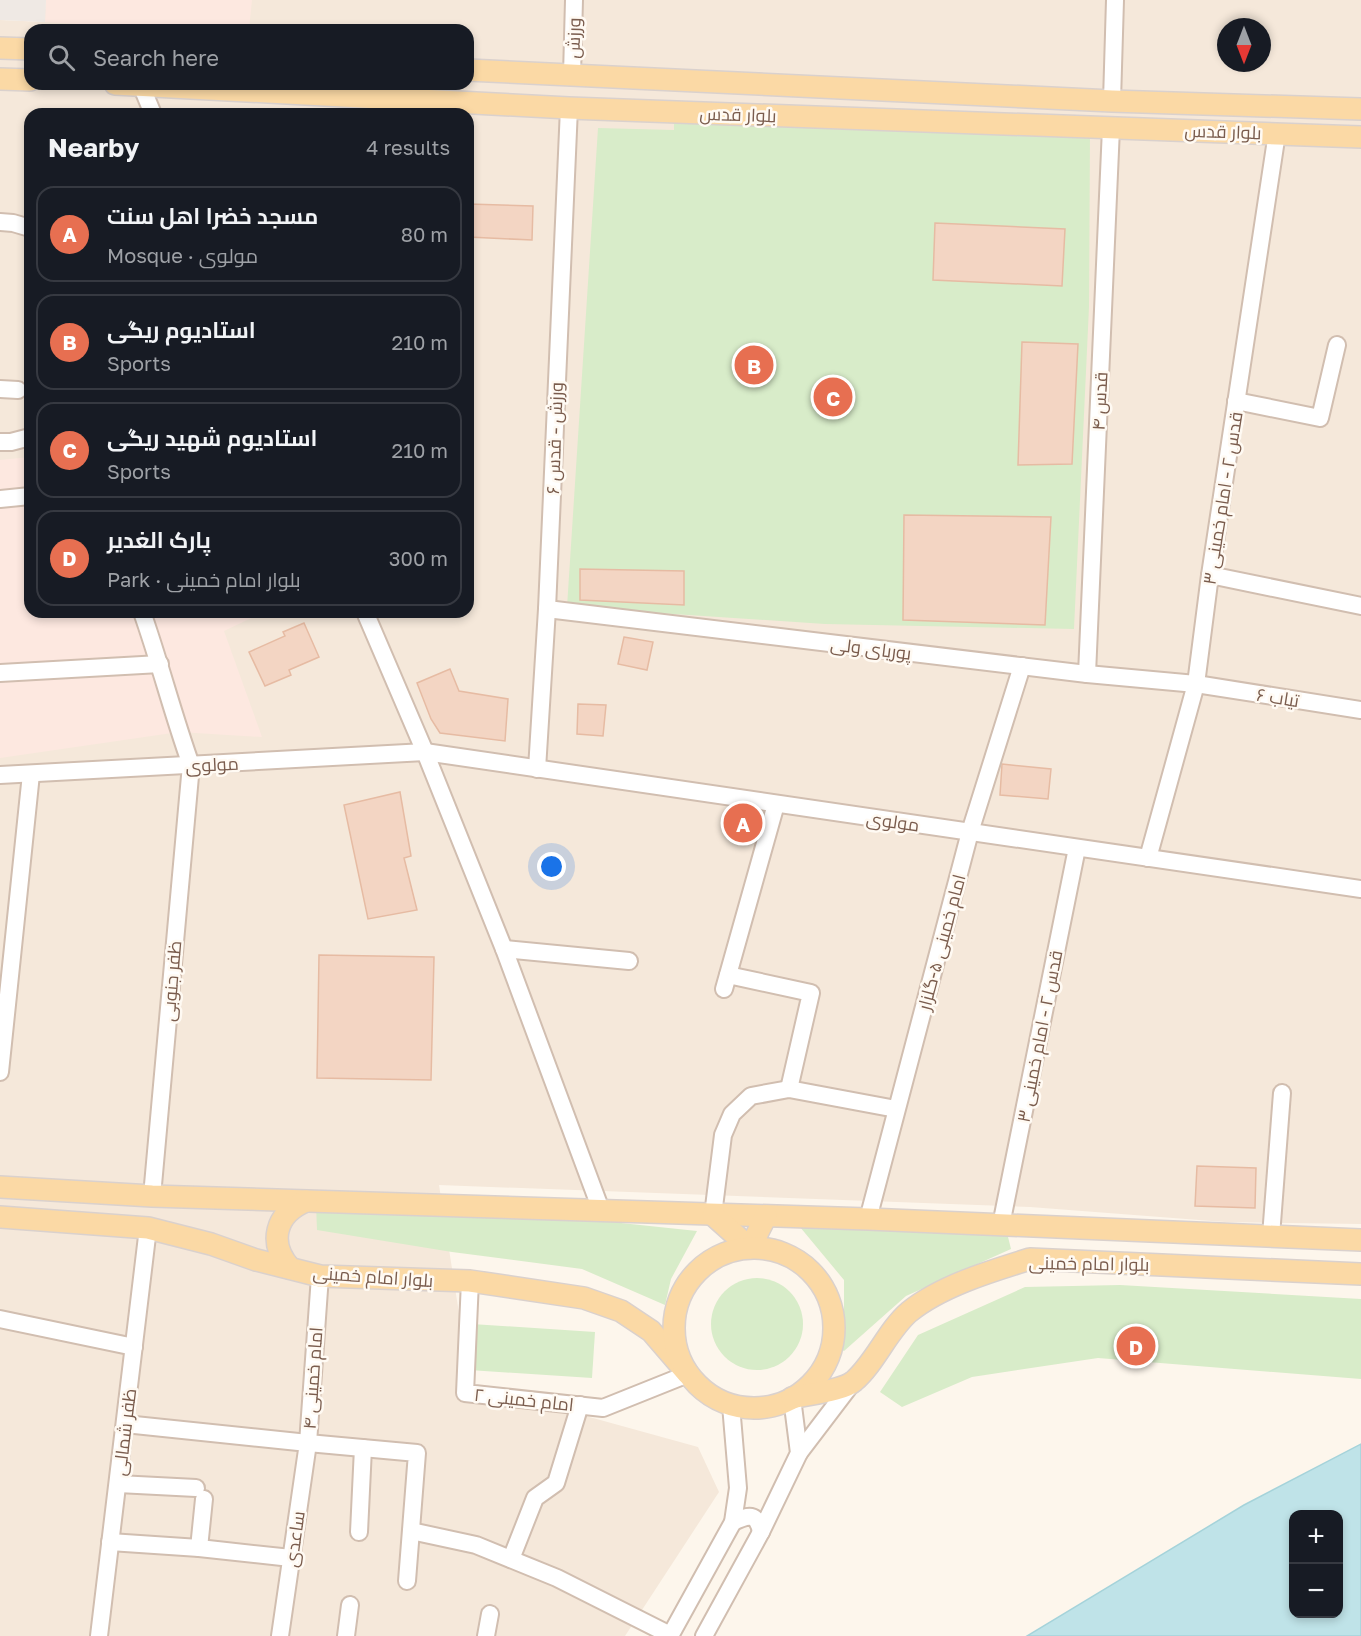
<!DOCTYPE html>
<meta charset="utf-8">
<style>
body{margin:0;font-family:"Golos Text",Cairo,sans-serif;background:#242831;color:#f1f3f6}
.controls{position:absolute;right:18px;bottom:18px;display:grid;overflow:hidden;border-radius:12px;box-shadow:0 3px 9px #0003}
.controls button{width:54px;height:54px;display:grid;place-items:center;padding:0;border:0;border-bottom:2px solid #363941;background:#171b24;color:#f1f3f6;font:30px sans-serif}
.compass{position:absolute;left:1217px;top:18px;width:54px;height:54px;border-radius:50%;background:#171b24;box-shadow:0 3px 9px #0003;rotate:180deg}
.you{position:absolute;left:552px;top:867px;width:21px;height:21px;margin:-15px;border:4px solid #fff;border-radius:50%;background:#1a73e8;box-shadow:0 0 0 9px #1a73e833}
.badge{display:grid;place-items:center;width:39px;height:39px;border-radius:50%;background:#e76f51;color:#fff;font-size:20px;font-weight:700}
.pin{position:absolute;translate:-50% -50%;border:3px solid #fff;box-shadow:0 2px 6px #0006}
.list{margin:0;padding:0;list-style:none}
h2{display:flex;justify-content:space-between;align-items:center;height:78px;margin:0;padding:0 24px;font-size:26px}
h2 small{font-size:20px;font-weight:400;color:#9ea1a6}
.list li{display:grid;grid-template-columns:39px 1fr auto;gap:18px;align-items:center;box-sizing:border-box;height:96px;margin:0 12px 12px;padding:0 12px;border:2px solid #363941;border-radius:18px}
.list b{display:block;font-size:22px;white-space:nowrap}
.list p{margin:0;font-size:20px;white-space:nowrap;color:#9ea1a6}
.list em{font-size:20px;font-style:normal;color:#9ea1a6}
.icon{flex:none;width:33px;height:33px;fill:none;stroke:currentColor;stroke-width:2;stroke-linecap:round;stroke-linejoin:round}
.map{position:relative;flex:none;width:1361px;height:1636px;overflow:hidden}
.search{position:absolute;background:#171b24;box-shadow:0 3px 9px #0003;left:24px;top:24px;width:450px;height:66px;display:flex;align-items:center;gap:15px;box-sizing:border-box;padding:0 21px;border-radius:18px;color:#9ea1a6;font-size:22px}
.panel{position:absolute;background:#171b24;box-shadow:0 3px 9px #0003;left:24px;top:108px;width:450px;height:510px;border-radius:18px}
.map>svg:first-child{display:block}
.residential{fill:#f5e8da;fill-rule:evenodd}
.commercial{fill:#fde8e0}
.industrial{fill:#efe9e4}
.green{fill:#d8ecc9}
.water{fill:#bfe3e8;stroke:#a5d3da;stroke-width:1.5;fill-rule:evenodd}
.building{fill:#f3d5c3;stroke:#e6bba3;stroke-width:1.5}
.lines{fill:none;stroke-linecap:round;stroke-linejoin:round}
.minor-casing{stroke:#d1beb0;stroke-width:20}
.major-casing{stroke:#dad1cd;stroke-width:24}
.minor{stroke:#fff;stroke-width:16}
.major{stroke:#fbd9a5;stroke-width:21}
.labels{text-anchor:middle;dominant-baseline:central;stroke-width:5;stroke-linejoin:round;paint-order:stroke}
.street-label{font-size:18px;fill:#7a5c4d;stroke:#fffaf3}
</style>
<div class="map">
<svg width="1361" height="1636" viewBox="0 0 1361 1636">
<rect width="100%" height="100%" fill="#fdf6ec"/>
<path class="residential" d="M46 0H1361V1224L1225 1222 1030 1207 439 1185 470 1384 698 1447 719 1492 625 1636H0V20L44 22ZM1226 27H1262V63H1226ZM30 30H468V84H30ZM30 114H468V612H30Z"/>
<g class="commercial">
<polygon points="46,0 252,0 249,30 175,30 45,22"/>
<polygon points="30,457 30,612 264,612 224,631 262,737 179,732 0,758 0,460"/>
</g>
<polygon class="industrial" points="0,0 46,0 45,22 0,20"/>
<g class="green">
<polygon points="674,116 1090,133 1089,307 1074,629 825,624 567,607 598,128 674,130"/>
<polygon points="316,1204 583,1219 697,1231 671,1279 665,1305 582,1269 452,1252 317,1230"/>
<polygon points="800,1227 1007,1233 1011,1249 906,1296 844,1351 837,1347 844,1314 844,1280"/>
<circle cx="757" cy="1324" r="46"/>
<polygon points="1120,1285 1361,1299 1361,1379 1098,1358 972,1377 902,1407 880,1392 918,1335 1025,1287"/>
<polygon points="472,1324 595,1332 592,1378 469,1370"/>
</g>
<path class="water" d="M1361 1444V1636H1027L1244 1505ZM1294 1514H1338V1614H1294Z"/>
<g class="building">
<polygon points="468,204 533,206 532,240 468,237"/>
<polygon points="935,223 1065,229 1062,286 933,280"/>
<polygon points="1022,342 1078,344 1072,464 1018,465"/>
<polygon points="904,515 1051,517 1045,625 903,620"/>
<polygon points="580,569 684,571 684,605 580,600"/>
<polygon points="304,623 319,657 289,670 291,675 265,686 249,652 285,636 283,632"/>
<polygon points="624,637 653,642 647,670 618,664"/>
<polygon points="450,669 459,691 508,699 505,741 440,733 431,719 417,683"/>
<polygon points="578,704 606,705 603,736 577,734"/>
<polygon points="1002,764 1051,769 1048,799 1000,795"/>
<polygon points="400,792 411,856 404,858 417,910 368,919 344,805"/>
<polygon points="319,955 434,957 431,1080 317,1078"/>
<polygon points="1197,1166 1256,1168 1255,1208 1195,1206"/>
</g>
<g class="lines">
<g class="minor-casing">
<g id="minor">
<polyline points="572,75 574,0"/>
<polyline points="141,85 153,114"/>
<polyline points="1112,101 1115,0"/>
<polyline points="0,222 13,223 30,228"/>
<polyline points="0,389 18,390"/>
<polyline points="1236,401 1320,418 1337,345"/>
<polyline points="0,442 11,442 30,437"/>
<polyline points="0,499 30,496"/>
<polyline points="1210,575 1361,606"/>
<polyline points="547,609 1087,674 1196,684 1361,710"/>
<path d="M142 612C160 663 173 715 191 765L152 1196"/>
<polyline points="365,612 425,752 504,949 601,1210"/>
<polyline points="0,673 160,664"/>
<polyline points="1087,674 1111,128"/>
<polyline points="537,769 547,609 569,108"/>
<polyline points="0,775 425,752 1361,889"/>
<polyline points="1148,858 1196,684 1210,575 1277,133"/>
<polyline points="504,949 629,961"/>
<polyline points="728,975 811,993 789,1089"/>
<polyline points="724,989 776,804"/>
<polyline points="0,1072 31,774"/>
<polyline points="713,1215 723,1135 732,1114 751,1096 789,1089 896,1109"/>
<polyline points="868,1219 970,832 1022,666"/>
<polyline points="1001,1225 1077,848"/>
<polyline points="1271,1236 1282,1093"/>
<polyline points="320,1276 308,1443 417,1453 407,1581"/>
<polyline points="470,1281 465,1393 603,1408 688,1374"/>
<polyline points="0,1319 134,1347"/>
<polyline points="125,1424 308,1443 280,1636"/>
<polyline points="799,1453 853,1382"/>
<polyline points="118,1484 196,1488"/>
<path d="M733 1522C748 1515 757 1512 761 1532"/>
<polyline points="411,1531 476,1545 557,1578 670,1635"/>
<polyline points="359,1532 363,1448"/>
<polyline points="110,1542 199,1548 291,1558"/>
<polyline points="199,1548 204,1499"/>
<polyline points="511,1559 535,1498 556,1483 580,1405"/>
<polyline points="99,1636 148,1228"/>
<polyline points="346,1636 350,1605"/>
<polyline points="486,1636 490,1614"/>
<polyline points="670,1636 733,1522 738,1488 731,1405"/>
<polyline points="704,1636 761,1532 799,1453 792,1398"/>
</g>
</g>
<g class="major-casing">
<g id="major">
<polyline points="0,48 30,49"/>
<polyline points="468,70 1112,101 1361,109"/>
<polyline points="0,79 30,80"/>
<polyline points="115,84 569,108 1361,137"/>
<polyline points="0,1187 152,1196 868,1219 1361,1240"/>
<polyline points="713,1215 750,1248 766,1216"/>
<polyline points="0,1217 148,1228 211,1244 256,1260 320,1276 470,1281 584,1298 621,1311 651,1331 688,1374"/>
<circle cx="754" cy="1328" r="80"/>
<path d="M290 1268C268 1243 275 1214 306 1201"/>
<path d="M792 1398C808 1394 843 1391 854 1381 875 1363 888 1330 909 1312 941 1286 991 1271 1030 1259L1361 1274"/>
</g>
</g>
<use href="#minor" class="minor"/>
<use href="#major" class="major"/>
</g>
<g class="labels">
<g class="street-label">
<text transform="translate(573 38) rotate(-88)">ورزش</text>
<text transform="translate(738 114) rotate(2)">بلوار قدس</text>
<text transform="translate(1223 131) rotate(2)">بلوار قدس</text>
<text transform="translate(1099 401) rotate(-87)">قدس ۴</text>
<text transform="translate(554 438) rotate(-88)">ورزش - قدس ۶</text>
<text transform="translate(1222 498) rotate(-81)">قدس ۲ - امام خمینی ۳</text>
<text transform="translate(871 648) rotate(7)">پوریای ولی</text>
<text transform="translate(1278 697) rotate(9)">تیاب ۶</text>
<text transform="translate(212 764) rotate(-3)">مولوی</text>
<text transform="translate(893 821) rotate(8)">مولوی</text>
<text transform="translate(941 942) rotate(-75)">امام خمینی ۵-گلزار</text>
<text transform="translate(171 981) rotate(-85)">ظفر جنوبی</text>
<text transform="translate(1039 1036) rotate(-79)">قدس ۲ - امام خمینی ۳</text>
<text transform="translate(1089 1263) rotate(1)">بلوار امام خمینی</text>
<text transform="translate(373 1276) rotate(4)">بلوار امام خمینی</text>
<text transform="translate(312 1378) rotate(-86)">امام خمینی ۴</text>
<text transform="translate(524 1399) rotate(6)">امام خمینی ۲</text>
<text transform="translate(124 1432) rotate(-83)">ظفر شمالی</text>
<text transform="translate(294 1539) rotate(-82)">ساعدی</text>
</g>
</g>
</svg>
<div class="controls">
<button>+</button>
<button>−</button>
</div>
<svg class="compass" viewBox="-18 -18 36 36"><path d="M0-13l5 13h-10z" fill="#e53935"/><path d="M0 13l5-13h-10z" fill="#9ea1a6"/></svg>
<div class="you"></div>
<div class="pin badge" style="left:743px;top:823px">A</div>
<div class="pin badge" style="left:754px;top:365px">B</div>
<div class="pin badge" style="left:833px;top:397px">C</div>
<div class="pin badge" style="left:1136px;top:1346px">D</div>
<div class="search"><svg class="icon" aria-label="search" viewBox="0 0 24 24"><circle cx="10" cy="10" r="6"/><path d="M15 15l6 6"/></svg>Search here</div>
<section class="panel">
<h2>Nearby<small>4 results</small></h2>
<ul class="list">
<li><span class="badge">A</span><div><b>مسجد خضرا اهل سنت</b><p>Mosque · مولوی</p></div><em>80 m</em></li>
<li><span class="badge">B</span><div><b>استادیوم ریگی</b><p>Sports</p></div><em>210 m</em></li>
<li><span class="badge">C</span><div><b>استادیوم شهید ریگی</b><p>Sports</p></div><em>210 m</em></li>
<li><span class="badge">D</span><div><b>پارک الغدیر</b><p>Park · بلوار امام خمینی</p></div><em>300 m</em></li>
</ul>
</section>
</div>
